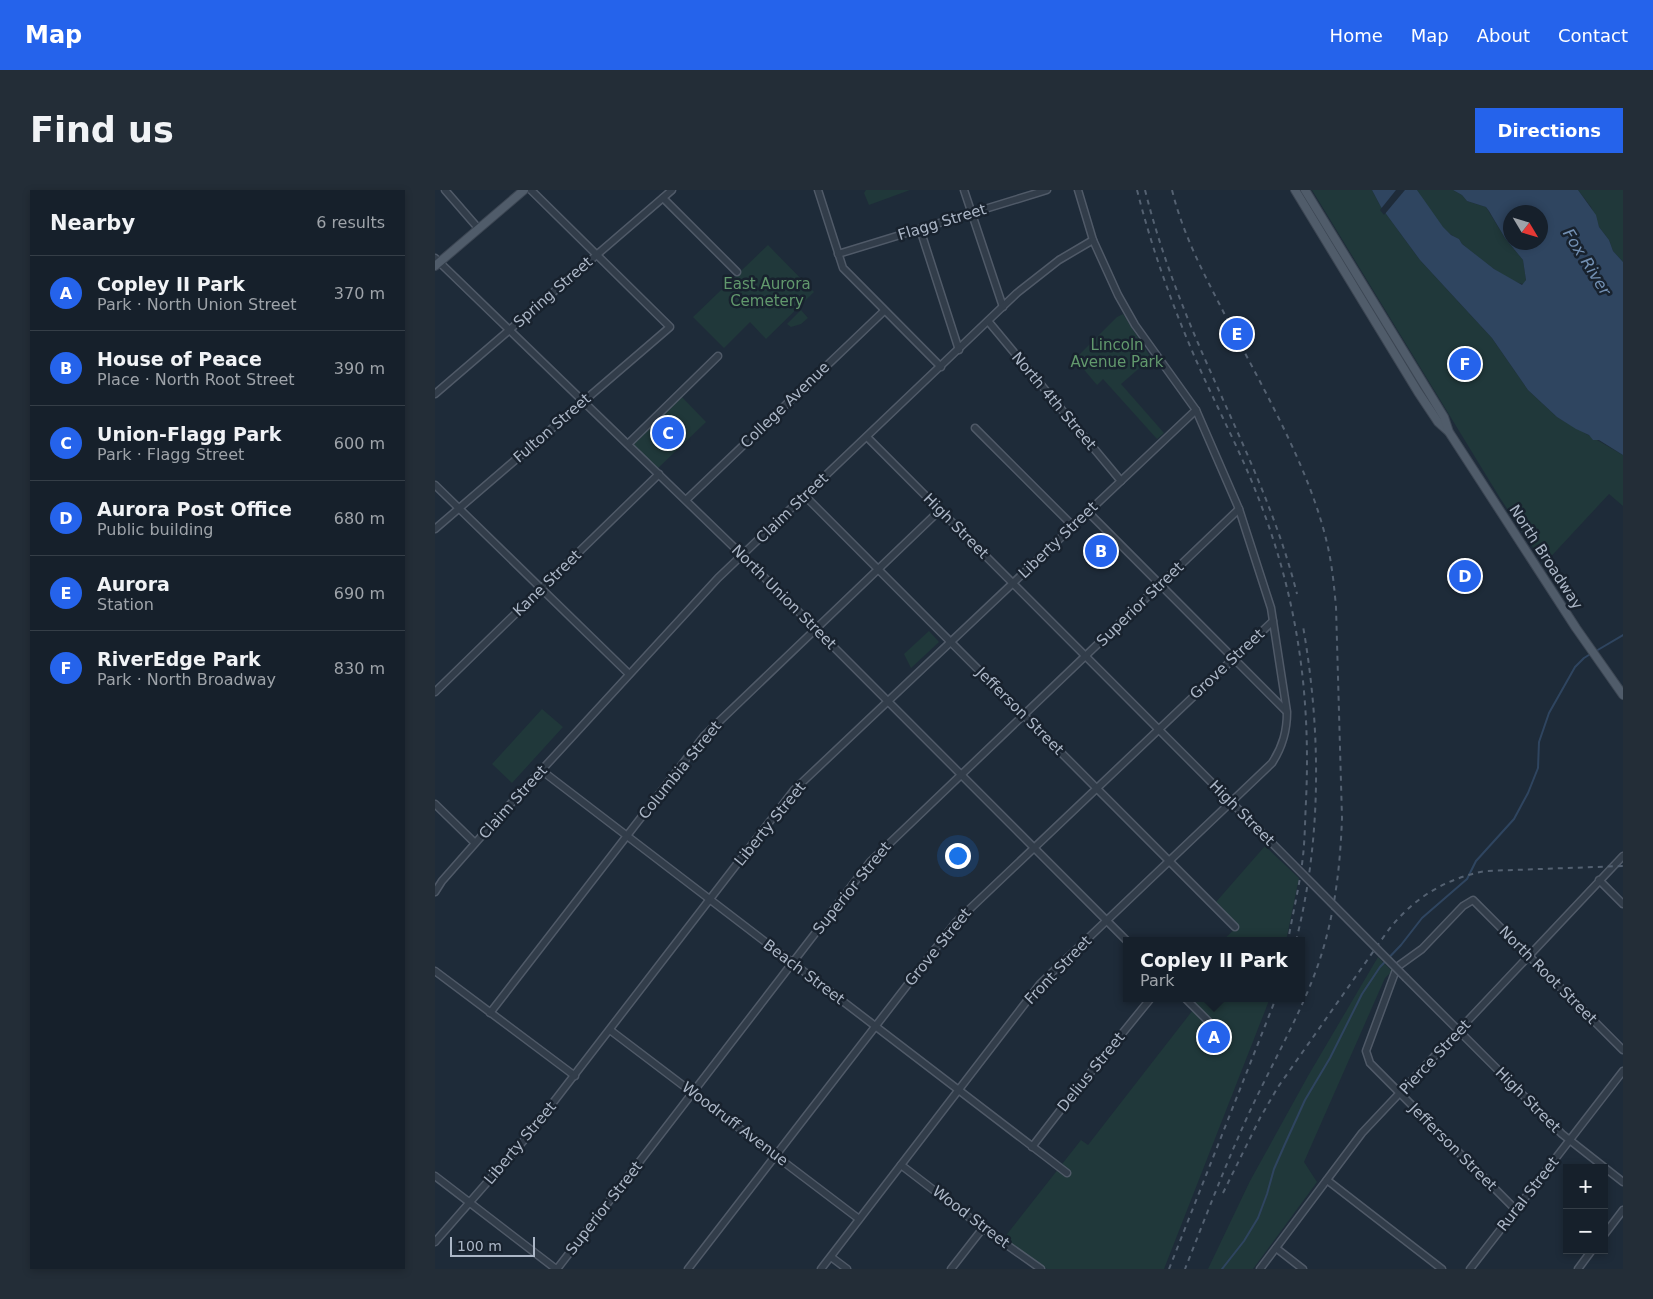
<!DOCTYPE html>
<meta charset="utf-8">
<style>
body{margin:0;font-family:"DejaVu Sans",sans-serif;background:#232d37;color:#f1f3f6}
.controls{position:absolute;right:15px;bottom:15px;display:grid;overflow:hidden;border-radius:0px;box-shadow:0 2px 8px #0003}
.controls button{width:45px;height:45px;display:grid;place-items:center;padding:0;border:0;border-bottom:1px solid #353e47;background:#16202b;color:#f1f3f6;font:25px sans-serif}
.compass{position:absolute;left:1068px;top:15px;width:45px;height:45px;border-radius:50%;background:#16202b;box-shadow:0 2px 8px #0003;rotate:128deg}
.scale{position:absolute;left:15px;bottom:12px;width:85px;box-sizing:border-box;padding-left:5px;border:2px solid #acb7c7;border-top:0;font-size:14px;line-height:18px;white-space:nowrap;color:#acb7c7;-webkit-text-stroke:4px #18222e;paint-order:stroke}
.you{position:absolute;left:522px;top:665px;width:18px;height:18px;margin:-12px;border:4px solid #fff;border-radius:50%;background:#1a73e8;box-shadow:0 0 0 8px #1a73e833}
.badge{display:grid;place-items:center;width:32px;height:32px;border-radius:50%;background:#2563eb;color:#fff;font-size:16px;font-weight:700}
.pin{position:absolute;translate:-50% -50%;border:2px solid #fff;box-shadow:0 1px 5px #0006}
.popup{position:absolute;left:688px;top:747px;width:182px;height:65px;box-sizing:border-box;display:grid;place-content:center;border-radius:0px;background:#16202b;filter:drop-shadow(0 1px 4px #0005);font-size:16px;white-space:nowrap;color:#9ea3a9}
.popup b{font-size:19px;color:#f1f3f6}
.popup::after{content:'';position:absolute;left:50%;top:100%;margin-left:-10px;border:10px solid transparent;border-top-color:#16202b}
.list{margin:0;padding:0;list-style:none}
h2{display:flex;justify-content:space-between;align-items:center;height:65px;margin:0;padding:0 20px;font-size:21px}
h2 small{font-size:16px;font-weight:400;color:#9ea3a9}
.list li{display:grid;grid-template-columns:32px 1fr auto;gap:15px;align-items:center;box-sizing:border-box;height:75px;padding:0 20px;border-top:1px solid #353e47}
.list b{display:block;font-size:19px;white-space:nowrap}
.list p{margin:0;font-size:16px;white-space:nowrap;color:#9ea3a9}
.list em{font-size:16px;font-style:normal;color:#9ea3a9}
.map{position:relative;flex:none;width:1188px;height:1079px;overflow:hidden;border-radius:0px}
header{display:flex;align-items:center;gap:30px;box-sizing:border-box;height:70px;padding:0 25px;background:#2563eb;color:#fff}
header strong{font-size:24px}
nav{display:flex;gap:28px;margin-inline-start:auto;font-size:18px}
.intro{display:flex;align-items:center;justify-content:space-between;box-sizing:border-box;height:120px;padding:0 30px}
h1{margin:0;font-size:35px}
.button{padding:12px 22px;border-radius:0px;background:#2563eb;color:#fff;font-size:18px;font-weight:700}
main{display:flex;gap:30px;padding:0 30px}
aside{flex:1;background:#16202b;border-radius:0px;box-shadow:0 2px 8px #0003}
.map>svg:first-child{display:block}
.green{fill:#20383a}
.water{fill:#2f4560;fill-rule:evenodd}
.pier{fill:#1e2b39}
.lines{fill:none;stroke-linecap:round;stroke-linejoin:round}
.stream{stroke:#2f4560;stroke-width:2}
.minor-casing{stroke:#505a68;stroke-width:9}
.major-casing{stroke:#3c4653;stroke-width:10}
.minor{stroke:#323d4a;stroke-width:6}
.major{stroke:#505c6a;stroke-width:8}
.rail{stroke:#546171;stroke-width:2;stroke-dasharray:5 5;stroke-linecap:butt}
.minor-bridge-casing{stroke:#505a68;stroke-width:9;stroke-linecap:butt}
.minor-bridge{stroke:#323d4a;stroke-width:6}
.labels{text-anchor:middle;dominant-baseline:central;stroke-width:5;stroke-linejoin:round;paint-order:stroke}
.street-label{font-size:15px;fill:#acb7c7;stroke:#18222e}
.park-label{font-size:15px;fill:#62996d;stroke:#18222e}
.water-label{font-size:16px;font-style:italic;fill:#728fb2;stroke:#18222e}
</style>
<header>
<strong>Map</strong>
<nav><a>Home</a><a>Map</a><a>About</a><a>Contact</a></nav>
</header>
<div class="intro"><h1>Find us</h1><a class="button">Directions</a></div>
<main>
<aside>
<h2>Nearby<small>6 results</small></h2>
<ul class="list">
<li><span class="badge">A</span><div><b>Copley II Park</b><p>Park · North Union Street</p></div><em>370 m</em></li>
<li><span class="badge">B</span><div><b>House of Peace</b><p>Place · North Root Street</p></div><em>390 m</em></li>
<li><span class="badge">C</span><div><b>Union-Flagg Park</b><p>Park · Flagg Street</p></div><em>600 m</em></li>
<li><span class="badge">D</span><div><b>Aurora Post Office</b><p>Public building</p></div><em>680 m</em></li>
<li><span class="badge">E</span><div><b>Aurora</b><p>Station</p></div><em>690 m</em></li>
<li><span class="badge">F</span><div><b>RiverEdge Park</b><p>Park · North Broadway</p></div><em>830 m</em></li>
</ul>
</aside>
<div class="map">
<svg width="1188" height="1079" viewBox="0 0 1188 1079">
<rect width="100%" height="100%" fill="#1e2b39"/>
<g class="green">
<polygon points="431,0 475,0 434,15 429,3"/>
<polygon points="877,0 937,0 946,17 985,70 1057,148 1093,200 1122,227 1188,265 1188,316 1174,304 1109,374 1065,308"/>
<path d="M982 0H1018L1027 5 1032 11 1051 17 1070 48 1088 70 1091 90 1089 94C1075 94 1039 64 1027 54L1024 49C1005 41 993 17 982 0Z"/>
<polygon points="1143,0 1188,0 1188,72 1178,61 1174,50 1164,37 1156,17"/>
<polygon points="333,55 379,102 331,149 315,132 289,158 258,127"/>
<polygon points="366,120 373,128 366,134 356,137 352,134"/>
<polygon points="688,124 716,168 686,194 729,243 722,249 668,189 662,195 640,169 682,127"/>
<polygon points="245,205 271,232 220,281 195,254"/>
<polygon points="494,441 504,452 476,478 469,464"/>
<polygon points="107,519 128,537 77,593 57,574"/>
<polygon points="830,656 864,688 851,751 787,751 803,736 781,712"/>
<polygon points="943,767 957,781 950,788 869,972 882,992 818,1079 773,1079 815,991 873,886"/>
<polygon points="754,808 835,808 729,1079 612,1079 569,1048 646,950 653,955 761,816"/>
</g>
<path class="water" d="M937 0H982L1008 37 1016 45 1024 49 1027 54 1059 79 1087 95 1091 90 1088 70 1070 48 1054 21 1051 17 1032 11 1027 5 1018 0H1143L1161 25 1164 37 1174 50 1178 61 1188 72V265L1164 250H1158L1154 245 1141 239 1122 227 1093 200 1057 148 985 70 946 17ZM1076 22H1106V52H1076Z"/>
<polygon class="pier" points="961,0 970,0 949,25 945,20"/>
<g class="lines">
<g class="stream">
<polyline points="1161,461 1188,445"/>
<polyline points="787,1079 809,1051 823,1028 832,1004 839,979 850,954 870,910 895,868 927,804 945,777 966,755 987,728 1032,689 1041,671 1079,629 1093,603 1103,578 1104,552 1114,523 1140,477 1149,468 1157,463"/>
</g>
<g class="minor-casing">
<g id="minor">
<polyline points="10,0 43,38"/>
<polyline points="383,0 408,78 506,177"/>
<polyline points="529,0 568,117"/>
<polyline points="228,8 302,82"/>
<polyline points="485,39 524,160"/>
<polyline points="403,64 612,0"/>
<polyline points="0,68 307,365 692,751"/>
<polyline points="553,131 686,291"/>
<polyline points="0,204 237,0"/>
<polyline points="540,238 638,336"/>
<polyline points="432,247 826,642"/>
<polyline points="193,254 283,166"/>
<polyline points="0,295 194,484"/>
<polyline points="370,306 800,737"/>
<polyline points="251,310 449,121"/>
<polyline points="653,322 851,521"/>
<polyline points="0,339 235,137 96,0"/>
<polyline points="0,502 224,284"/>
<polyline points="106,580 632,983"/>
<polyline points="0,614 40,653"/>
<polyline points="1164,690 1188,714"/>
<polyline points="0,702 7,691 58,633 283,388 582,103 624,70 658,50"/>
<polyline points="0,781 140,886"/>
<polyline points="971,788 1127,944 1188,992"/>
<polyline points="750,808 776,834"/>
<polyline points="55,823 269,546 505,320"/>
<polyline points="175,840 424,1029"/>
<polyline points="597,957 634,909 716,808"/>
<polyline points="466,975 548,1038 606,1079"/>
<polyline points="0,986 121,1079"/>
<polyline points="892,990 1007,1079"/>
<polyline points="1081,1020 935,873 931,861 962,777 987,759 1028,716 1038,710 1188,860"/>
<polyline points="1169,1045 1188,1020"/>
<polyline points="0,1052 90,949 359,600 761,220"/>
<polyline points="841,1058 868,1079"/>
<polyline points="396,1067 412,1079"/>
<polyline points="122,1079 435,672 804,319"/>
<polyline points="253,1079 521,732 838,431"/>
<path d="M386 1079 605 794 837 573C848 556 852 541 852 522L836 418 804 319 761 220 700 135 683 105 658 50 643 0"/>
<polyline points="516,1079 548,1038"/>
<polyline points="825,1079 927,943 1188,666"/>
<polyline points="1035,1079 1188,881"/>
<polyline points="1143,1079 1157,1060"/>
</g>
</g>
<g class="major-casing">
<g id="major">
<polyline points="860,0 983,202 1003,232 1013,241"/>
<polyline points="870,0 1009,227 1014,242 1141,438 1188,505"/>
<polyline points="0,76 89,0"/>
</g>
</g>
<use href="#minor" class="minor"/>
<use href="#major" class="major"/>
<g class="rail">
<path d="M702 0C717 59 737 115 761 170 781 216 805 260 823 307 862 406 876 504 871 611 870 629 870 648 868 666 865 694 858 722 853 751"/>
<path d="M710 0C726 64 750 125 777 185 809 257 843 328 862 404"/>
<path d="M737 0C748 45 769 84 790 125 826 195 874 276 892 353 897 374 899 395 901 417L907 628C905 684 898 739 877 791 859 836 835 878 815 921 791 973 771 1026 750 1079"/>
<path d="M861 751C887 648 886 540 868 436"/>
<path d="M788 1003 825 928 843 897 952 742C977 709 1009 689 1050 681L1188 676"/>
<polyline points="734,1079 841,808"/>
</g>
<g class="minor-bridge-casing">
<polyline id="minor-bridge" points="826,642 971,788"/>
</g>
<use href="#minor-bridge" class="minor-bridge"/>
</g>
<g class="labels">
<g class="street-label">
<text transform="translate(507 32) rotate(-17)">Flagg Street</text>
<text transform="translate(118 102) rotate(-41)">Spring Street</text>
<text transform="translate(619 211) rotate(50)">North 4th Street</text>
<text transform="translate(350 215) rotate(-44)">College Avenue</text>
<text transform="translate(117 238) rotate(-41)">Fulton Street</text>
<text transform="translate(357 318) rotate(-44)">Claim Street</text>
<text transform="translate(521 336) rotate(45)">High Street</text>
<text transform="translate(623 350) rotate(-44)">Liberty Street</text>
<text transform="translate(1111 367) rotate(57)">North Broadway</text>
<text transform="translate(112 393) rotate(-44)">Kane Street</text>
<text transform="translate(349 407) rotate(45)">North Union Street</text>
<text transform="translate(705 414) rotate(-44)">Superior Street</text>
<text transform="translate(792 474) rotate(-43)">Grove Street</text>
<text transform="translate(585 521) rotate(45)">Jefferson Street</text>
<text transform="translate(245 580) rotate(-51)">Columbia Street</text>
<text transform="translate(78 612) rotate(-48)">Claim Street</text>
<text transform="translate(807 623) rotate(45)">High Street</text>
<text transform="translate(335 634) rotate(-51)">Liberty Street</text>
<text transform="translate(417 698) rotate(-51)">Superior Street</text>
<text transform="translate(503 757) rotate(-51)">Grove Street</text>
<text transform="translate(623 780) rotate(-46)">Front Street</text>
<text transform="translate(369 782) rotate(37)">Beach Street</text>
<text transform="translate(1113 785) rotate(45)">North Root Street</text>
<text transform="translate(1000 867) rotate(-47)">Pierce Street</text>
<text transform="translate(656 882) rotate(-51)">Delius Street</text>
<text transform="translate(1093 910) rotate(45)">High Street</text>
<text transform="translate(300 934) rotate(37)">Woodruff Avenue</text>
<text transform="translate(85 953) rotate(-50)">Liberty Street</text>
<text transform="translate(1018 957) rotate(45)">Jefferson Street</text>
<text transform="translate(1093 1004) rotate(-52)">Rural Street</text>
<text transform="translate(169 1018) rotate(-52)">Superior Street</text>
<text transform="translate(536 1027) rotate(37)">Wood Street</text>
</g>
<g class="park-label">
<text x="332" y="94">East Aurora<tspan x="332" dy="17">Cemetery</tspan></text>
<text x="682" y="155">Lincoln<tspan x="682" dy="17">Avenue Park</tspan></text>
</g>
<g class="water-label">
<text transform="translate(1152 72) rotate(58)">Fox River</text>
</g>
</g>
</svg>
<div class="controls">
<button>+</button>
<button>−</button>
</div>
<svg class="compass" viewBox="-18 -18 36 36"><path d="M0-13l5 13h-10z" fill="#e53935"/><path d="M0 13l5-13h-10z" fill="#9ea3a9"/></svg>
<div class="scale">100 m</div>
<div class="you"></div>
<div class="pin badge" style="left:779px;top:847px">A</div>
<div class="popup"><b>Copley II Park</b>Park</div>
<div class="pin badge" style="left:666px;top:361px">B</div>
<div class="pin badge" style="left:233px;top:243px">C</div>
<div class="pin badge" style="left:1030px;top:386px">D</div>
<div class="pin badge" style="left:802px;top:144px">E</div>
<div class="pin badge" style="left:1030px;top:174px">F</div>
</div>
</main>
